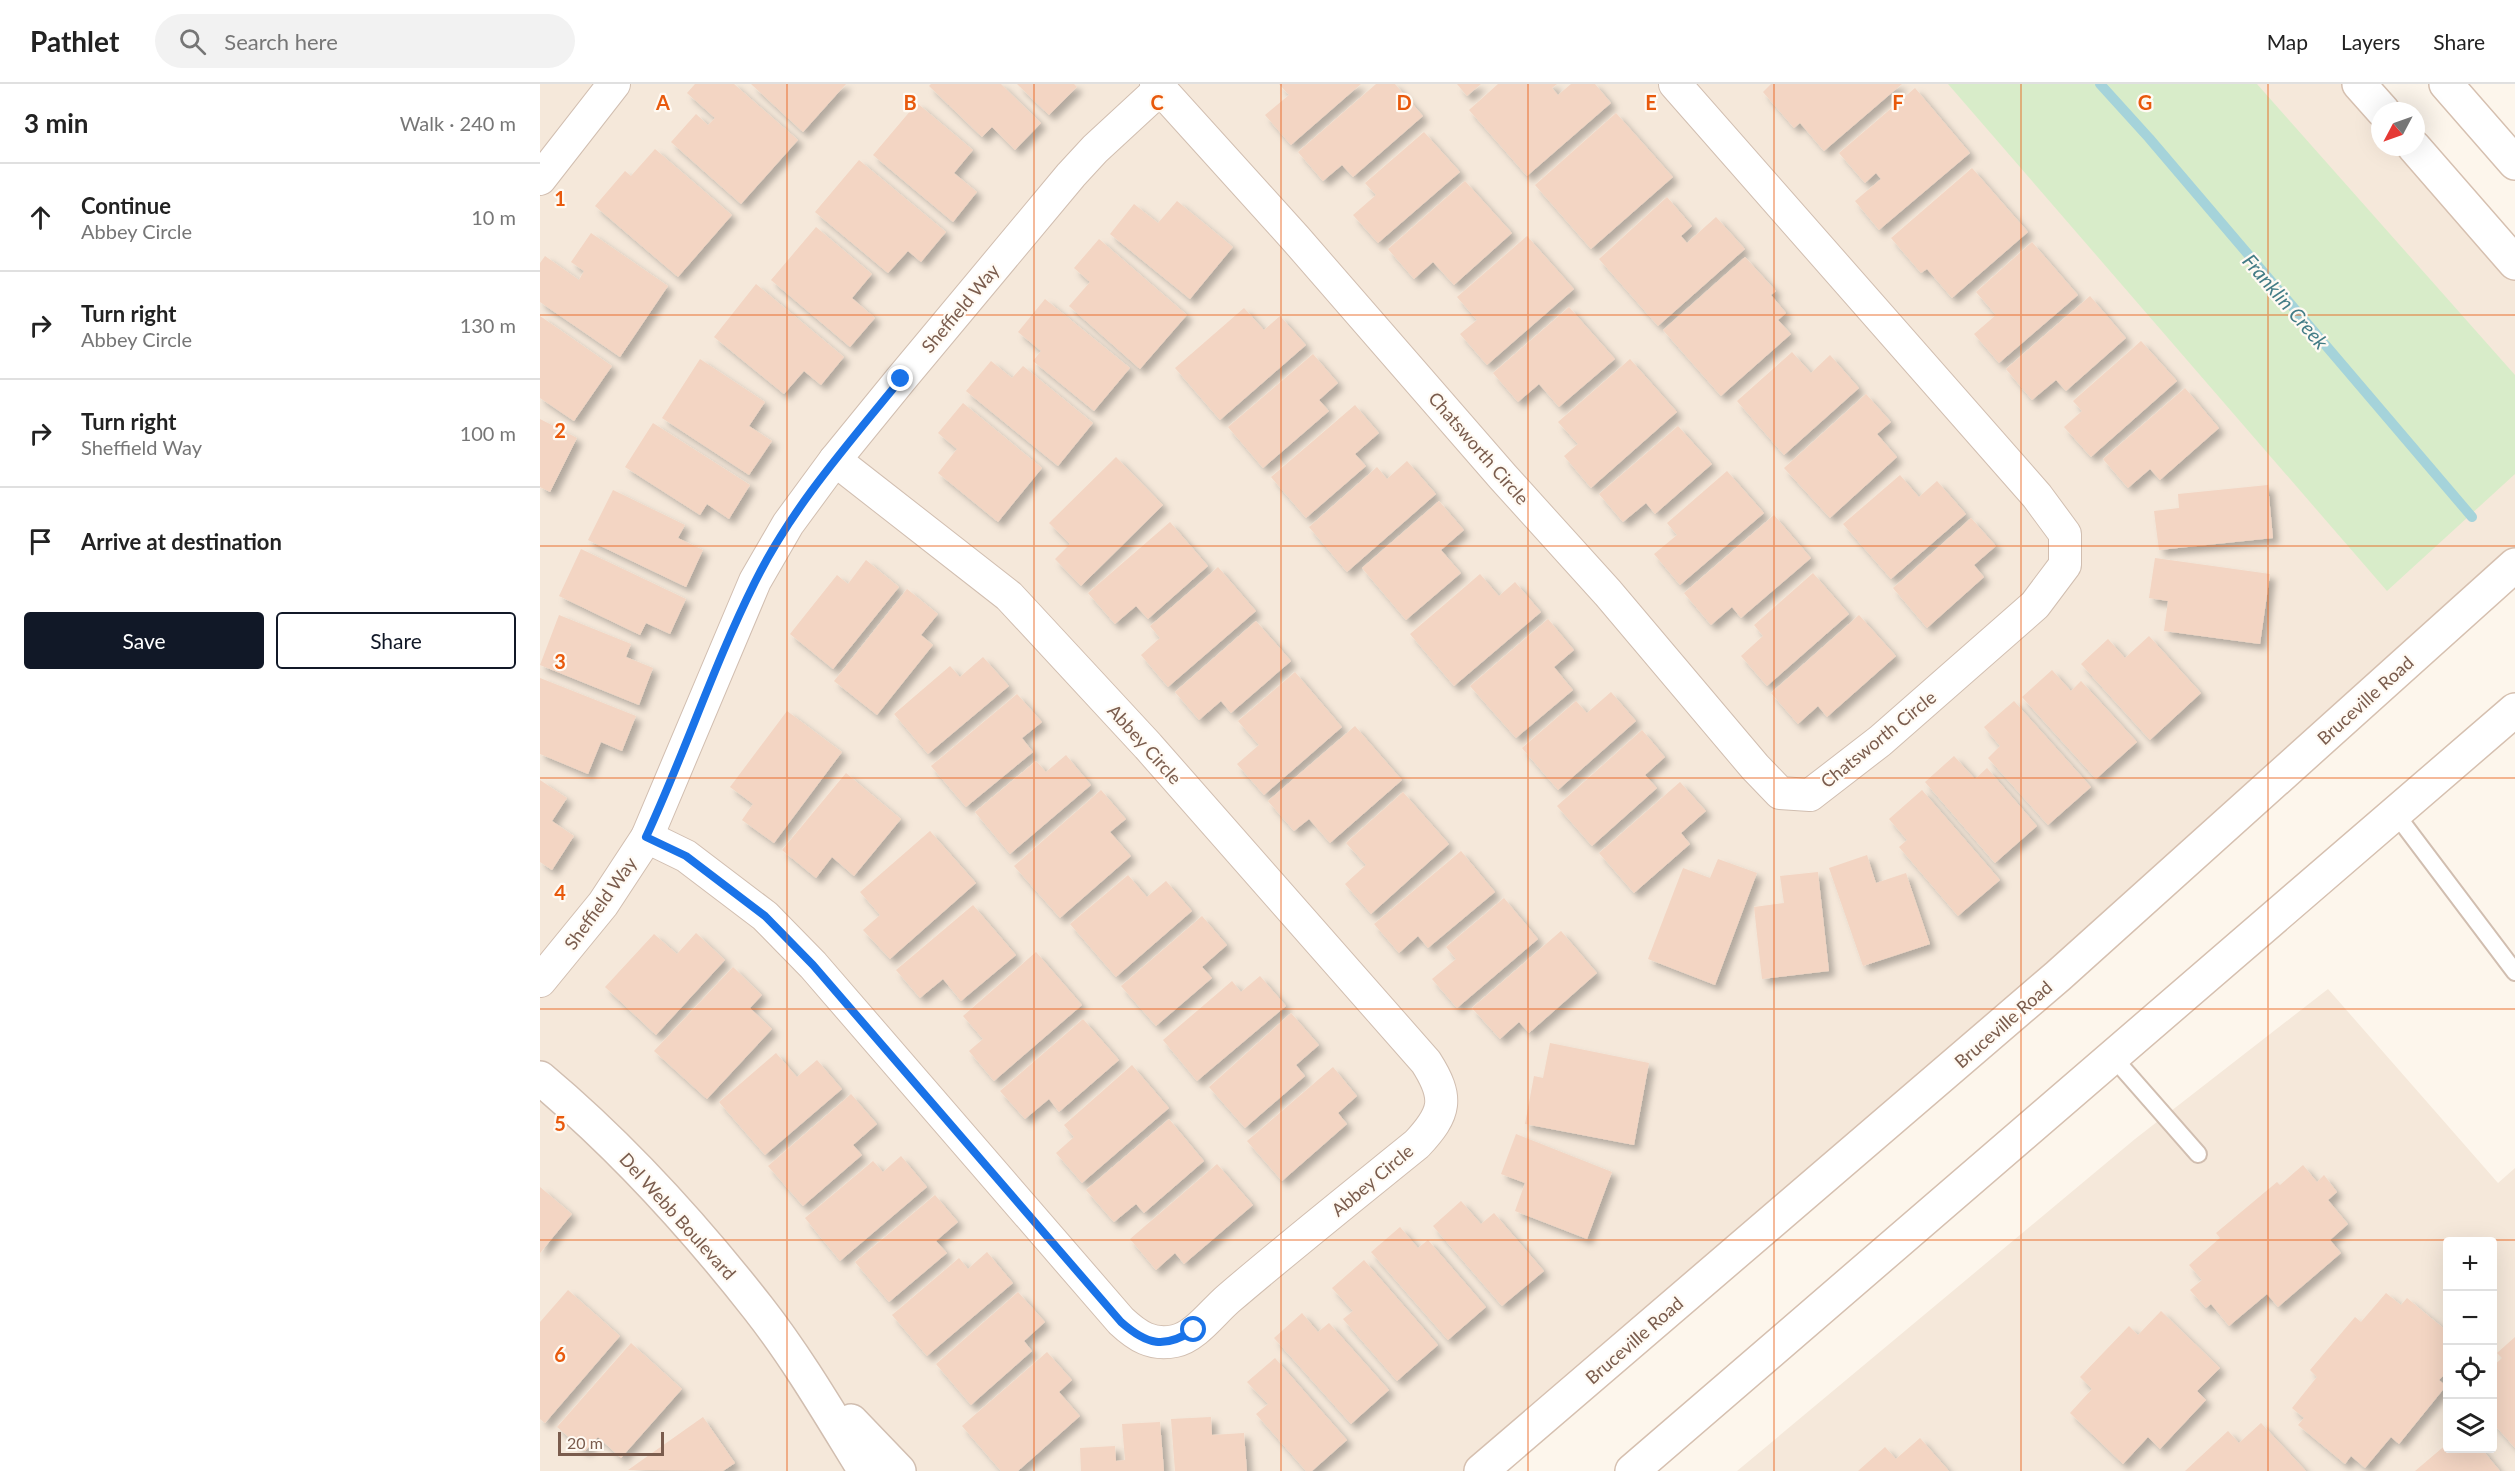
<!DOCTYPE html>
<meta charset="utf-8">
<style>
body{margin:0;font-family:Lato,sans-serif;background:#f2f2f2;color:#222}
.controls{position:absolute;right:18px;bottom:18px;display:grid;overflow:hidden;border-radius:6px;box-shadow:0 6px 24px #0002}
.controls button{width:54px;height:54px;display:grid;place-items:center;padding:0;border:0;border-bottom:2px solid #e0e0e0;background:#fff;color:#222;font:30px sans-serif}
.compass{position:absolute;left:1831px;top:18px;width:54px;height:54px;border-radius:50%;background:#fff;box-shadow:0 6px 24px #0002;rotate:229deg}
.scale{position:absolute;left:18px;bottom:15px;width:106px;box-sizing:border-box;padding-left:6px;border:3px solid #7a5c4d;border-top:0;font-size:16px;line-height:21px;white-space:nowrap;color:#7a5c4d;-webkit-text-stroke:4px #fffaf3;paint-order:stroke}
.stop{position:absolute;width:18px;height:18px;margin:-14px;border:4px solid #1a73e8;border-radius:50%;background:#fff}
.stop.end{background:#1a73e8;border-color:#fff;box-shadow:0 2px 6px #0008}
.list{margin:0;padding:0;list-style:none}
h2{display:flex;justify-content:space-between;align-items:center;height:78px;margin:0;padding:0 24px;font-size:26px}
h2 small{font-size:20px;font-weight:400;color:#767676}
.list li{display:grid;grid-template-columns:39px 1fr auto;gap:18px;align-items:center;box-sizing:border-box;height:108px;padding:0 24px;border-top:2px solid #e0e0e0}
.list b{display:block;font-size:22px;white-space:nowrap}
.list p{margin:0;font-size:20px;white-space:nowrap;color:#767676}
.list em{font-size:20px;font-style:normal;color:#767676}
.actions{display:flex;gap:12px;padding:18px 24px}
.actions a{flex:1;padding:14px 0;border:2px solid #111827;border-radius:6px;text-align:center;font-size:21px;color:#111827}
.actions .main{background:#111827;color:#fff}
.icon{flex:none;width:33px;height:33px;fill:none;stroke:currentColor;stroke-width:2;stroke-linecap:round;stroke-linejoin:round}
.map{position:relative;flex:none;width:1975px;height:1387px;overflow:hidden}
header{display:flex;align-items:center;gap:36px;box-sizing:border-box;height:84px;padding:0 30px;background:#fff;border-bottom:2px solid #e0e0e0}
header strong{font-size:28px}
nav{display:flex;gap:33px;margin-inline-start:auto;font-size:21px}
.search{width:420px;height:54px;background:#f2f2f2;display:flex;align-items:center;gap:15px;box-sizing:border-box;padding:0 21px;border-radius:33px;color:#767676;font-size:22px}
main{display:flex}
aside{flex:1;background:#fff}
.map>svg:first-child{display:block}
.residential{fill:#f5e8da;fill-rule:evenodd}
.green{fill:#d8ecc9}
.lines{fill:none;stroke-linecap:round;stroke-linejoin:round}
.stream{stroke:#a5d3da;stroke-width:10}
.building{fill:#f3d5c3;filter:url(#shadow)}
.service-casing{stroke:#d1beb0;stroke-width:20}
.minor-casing{stroke:#d1beb0;stroke-width:34}
.tertiary-casing{stroke:#d1beb0;stroke-width:36}
.secondary-casing{stroke:#d6c0b0;stroke-width:36}
.service{stroke:#fff;stroke-width:16}
.minor{stroke:#fff;stroke-width:32}
.tertiary{stroke:#fff;stroke-width:33}
.secondary{stroke:#fff;stroke-width:33}
.route{stroke:#1a73e8;stroke-width:8}
.grid{fill:none;stroke:#e8590c;stroke-width:1.5;stroke-opacity:0.55}
.labels{text-anchor:middle;dominant-baseline:central;stroke-width:4.5;stroke-linejoin:round;paint-order:stroke}
.street-label{font-size:18px;fill:#7a5c4d;stroke:#fffaf3}
.water-label{font-size:20px;font-style:italic;fill:#437c86;stroke:#fffaf3}
.grid-label{font-size:20px;text-anchor:middle;font-weight:bold;fill:#e8590c;stroke:#fffaf3;stroke-width:4.5;stroke-linejoin:round;paint-order:stroke}
</style>
<header>
<strong>Pathlet</strong>
<div class="search"><svg class="icon" aria-label="search" viewBox="0 0 24 24"><circle cx="10" cy="10" r="6"/><path d="M15 15l6 6"/></svg>Search here</div>
<nav><a>Map</a><a>Layers</a><a>Share</a></nav>
</header>
<main>
<aside>
<h2>3 min<small>Walk · 240 m</small></h2>
<ul class="list">
<li><svg class="icon" aria-label="ahead" viewBox="0 0 24 24"><path d="M12 20V5M6 11l6-6 6 6"/></svg><div><b>Continue</b><p>Abbey Circle</p></div><em>10 m</em></li>
<li><svg class="icon" aria-label="right" viewBox="0 0 24 24"><path d="M7 20v-9h11M14 6l5 5-5 5"/></svg><div><b>Turn right</b><p>Abbey Circle</p></div><em>130 m</em></li>
<li><svg class="icon" aria-label="right" viewBox="0 0 24 24"><path d="M7 20v-9h11M14 6l5 5-5 5"/></svg><div><b>Turn right</b><p>Sheffield Way</p></div><em>100 m</em></li>
<li><svg class="icon" aria-label="arrive" viewBox="0 0 24 24"><path d="M6 21V4h12l-3 4 3 4H6"/></svg><div><b>Arrive at destination</b></div></li>
</ul>
<div class="actions"><a class="main">Save</a><a>Share</a></div>
</aside>
<div class="map">
<svg width="1975" height="1387" viewBox="0 0 1975 1387">
<defs>
<filter id="shadow"><feDropShadow dx="5.5" dy="5.5" stdDeviation="3" flood-color="#0004"/></filter>
</defs>
<rect width="100%" height="100%" fill="#fdf6ec"/>
<g class="residential">
<polygon points="0,0 1819,0 1840,27 1840,63 1874,63 1975,179 1975,481 941,1387 0,1387"/>
<path d="M1788 905 1958 1099 1975 1084V1387H1197L1595 1055ZM1908 1158H1952V1364H1908Z"/>
</g>
<polygon class="green" points="1408,0 1717,0 1975,291 1975,390 1847,507"/>
<g class="lines">
<polyline class="stream" points="1560,0 1609,54 1932,433"/>
</g>
<g class="building">
<polygon points="155,0 194,0 258,56 201,120 131,58 156,30 168,41 175,34 147,9"/>
<polygon points="211,0 306,0 263,48"/>
<polygon points="391,0 461,0 501,39 475,66 452,43 442,53 389,2"/>
<polygon points="477,0 534,0 537,3 509,31"/>
<polygon points="739,0 821,0 751,61 725,31 749,11"/>
<polygon points="836,0 855,0 883,32 813,93 802,81 783,97 758,68"/>
<polygon points="917,0 941,0 927,12"/>
<polygon points="958,0 1017,0 1012,4 1018,11 1031,0 1055,0 1071,19 987,92 929,26"/>
<polygon points="1231,0 1362,0 1284,67 1260,39 1254,44 1223,8"/>
<polygon points="1375,4 1430,69 1339,146 1315,117 1341,95 1336,89 1325,99 1299,69"/>
<polygon points="377,19 433,66 414,89 437,108 413,138 333,71"/>
<polygon points="1076,29 1133,93 1051,165 995,101"/>
<polygon points="884,48 920,88 838,159 813,131 836,111 825,99"/>
<polygon points="115,65 192,131 138,193 55,122 85,87 91,92"/>
<polygon points="319,76 406,148 381,178 368,167 348,189 275,128"/>
<polygon points="1432,84 1488,148 1412,214 1387,185 1381,189 1351,154"/>
<polygon points="925,97 972,149 914,201 893,178 874,195 848,165"/>
<polygon points="1127,113 1152,142 1141,152 1147,159 1176,133 1205,165 1118,242 1059,175"/>
<polygon points="637,117 693,163 650,215 570,150 594,120 618,139"/>
<polygon points="276,143 332,190 312,214 335,234 310,263 231,196"/>
<polygon points="51,149 128,202 80,273 0,218 0,179 5,172 39,196 44,187 31,178"/>
<polygon points="987,152 1034,205 947,281 920,250 937,236 917,213"/>
<polygon points="559,155 647,231 600,285 529,222 550,198 534,184"/>
<polygon points="1492,158 1538,211 1459,279 1434,250 1456,231 1436,208"/>
<polygon points="1205,173 1236,207 1231,211 1246,229 1238,236 1251,250 1181,312 1123,246"/>
<polygon points="216,200 304,273 281,301 264,287 244,310 174,253"/>
<polygon points="1550,212 1586,254 1526,307 1516,296 1492,316 1466,285"/>
<polygon points="505,215 590,284 554,327 493,277 501,267 478,248"/>
<polygon points="1029,223 1075,275 1019,323 999,300 978,318 953,289"/>
<polygon points="704,224 724,246 740,232 766,261 680,336 635,284"/>
<polygon points="0,232 72,282 34,337 0,314"/>
<polygon points="1601,257 1637,297 1551,373 1524,343 1542,327 1533,317"/>
<polygon points="1252,268 1271,289 1290,271 1319,304 1244,371 1197,317"/>
<polygon points="773,270 798,299 779,316 789,327 723,384 688,343"/>
<polygon points="160,275 225,318 209,342 232,357 209,391 122,334"/>
<polygon points="1090,275 1137,328 1051,404 1024,372 1038,360 1018,338"/>
<polygon points="451,277 472,294 483,282 553,339 518,382 426,307"/>
<polygon points="1645,304 1679,344 1620,396 1610,385 1588,404 1563,375"/>
<polygon points="1326,310 1351,338 1337,350 1357,373 1290,434 1244,384"/>
<polygon points="423,319 502,384 458,438 398,389 417,365 398,349"/>
<polygon points="815,321 839,349 815,370 826,382 766,434 731,393"/>
<polygon points="0,335 37,354 10,408 0,403"/>
<polygon points="113,339 210,401 189,435 167,420 160,431 85,383"/>
<polygon points="1138,342 1172,380 1115,430 1106,419 1083,438 1059,410"/>
<polygon points="576,373 623,421 541,502 515,475 530,460 509,439"/>
<polygon points="867,377 896,410 807,488 769,443 837,383 847,395"/>
<polygon points="1187,387 1224,429 1140,501 1114,470 1137,451 1127,439"/>
<polygon points="1360,391 1379,413 1397,397 1426,430 1351,495 1303,440"/>
<polygon points="1728,401 1733,454 1619,466 1614,427 1639,424 1638,410"/>
<polygon points="73,406 145,441 138,454 163,466 146,503 48,456"/>
<polygon points="899,417 924,446 901,466 921,489 866,536 822,484"/>
<polygon points="1234,431 1271,474 1201,534 1192,523 1171,541 1144,509"/>
<polygon points="1431,434 1456,462 1434,481 1444,493 1387,544 1353,504"/>
<polygon points="630,438 668,482 608,535 596,522 575,540 548,509"/>
<polygon points="41,465 146,515 130,550 106,539 100,551 19,512"/>
<polygon points="1615,474 1730,490 1720,560 1624,547 1628,517 1609,514"/>
<polygon points="326,476 359,503 293,585 250,550 297,491 308,500"/>
<polygon points="678,483 716,527 628,603 601,571 620,554 610,542"/>
<polygon points="1273,489 1309,530 1227,602 1201,572 1223,552 1214,541"/>
<polygon points="940,490 959,512 975,498 1001,528 914,602 870,550"/>
<polygon points="367,505 398,530 381,551 393,561 337,631 294,597"/>
<polygon points="19,531 91,560 86,573 113,584 99,621 0,581"/>
<polygon points="1319,531 1356,572 1287,633 1278,622 1258,640 1231,609"/>
<polygon points="1008,535 1034,566 1014,583 1033,606 976,654 930,602"/>
<polygon points="716,537 751,577 691,629 681,617 659,636 635,608"/>
<polygon points="1609,552 1661,609 1610,656 1541,580 1568,555 1585,574"/>
<polygon points="443,573 469,602 388,670 354,630 410,582 420,593"/>
<polygon points="1512,586 1531,607 1541,597 1597,658 1556,695 1482,613"/>
<polygon points="755,588 802,643 724,711 697,680 719,661 698,637"/>
<polygon points="0,594 96,632 82,667 61,658 48,690 0,670"/>
<polygon points="1071,608 1096,637 1018,706 982,664 1036,617 1047,629"/>
<polygon points="477,610 502,638 482,654 493,668 426,723 391,682"/>
<polygon points="1474,617 1551,703 1508,741 1448,674 1460,662 1444,643"/>
<polygon points="247,627 302,668 234,759 202,736 213,720 190,703"/>
<polygon points="815,642 862,696 790,759 769,735 754,747 728,717"/>
<polygon points="1102,646 1125,673 1105,691 1117,704 1052,762 1017,722"/>
<polygon points="526,671 551,701 470,770 435,728 496,677 506,688"/>
<polygon points="1414,672 1435,695 1447,684 1497,742 1455,779 1385,698"/>
<polygon points="306,689 361,735 314,792 292,773 276,794 242,766"/>
<polygon points="0,696 27,714 12,737 34,752 12,786 0,778"/>
<polygon points="1140,698 1166,727 1141,749 1150,760 1094,809 1059,769"/>
<polygon points="561,706 586,735 570,748 591,772 520,834 474,782"/>
<polygon points="1382,706 1460,796 1418,832 1359,763 1367,756 1349,735"/>
<polygon points="863,708 909,760 831,830 805,800 826,781 806,759"/>
<polygon points="390,747 436,799 350,875 323,846 340,831 320,808"/>
<polygon points="921,767 955,808 888,864 878,852 859,869 834,840"/>
<polygon points="1327,771 1336,799 1366,789 1390,860 1323,882 1289,784"/>
<polygon points="1178,775 1217,789 1175,901 1108,875 1143,784 1170,794"/>
<polygon points="1278,788 1289,887 1222,895 1214,823 1244,819 1240,792"/>
<polygon points="588,791 607,813 626,797 652,827 576,893 530,840"/>
<polygon points="964,814 998,855 917,924 892,895 916,875 906,863"/>
<polygon points="433,821 476,871 421,917 403,895 380,914 356,886"/>
<polygon points="662,832 687,861 662,883 672,894 616,942 581,902"/>
<polygon points="1021,847 1057,889 989,949 979,938 960,955 932,924"/>
<polygon points="156,849 185,876 116,951 65,903 114,850 137,870"/>
<polygon points="496,868 542,921 454,997 429,967 443,955 423,932"/>
<polygon points="193,883 222,911 210,924 232,945 167,1015 114,967"/>
<polygon points="720,892 746,922 657,997 623,956 692,897 701,908"/>
<polygon points="751,929 779,961 756,981 765,992 705,1044 669,1003"/>
<polygon points="543,935 579,976 519,1028 509,1015 485,1035 460,1007"/>
<polygon points="1010,959 1109,979 1094,1061 985,1040 994,992 1003,994"/>
<polygon points="236,969 257,993 277,976 302,1005 225,1071 179,1018"/>
<polygon points="592,981 629,1024 542,1099 516,1069 534,1053 524,1041"/>
<polygon points="793,983 817,1012 798,1029 807,1040 742,1097 707,1057"/>
<polygon points="311,1010 337,1040 313,1061 322,1071 263,1122 228,1082"/>
<polygon points="629,1035 664,1077 604,1129 596,1120 574,1138 546,1106"/>
<polygon points="976,1050 1072,1088 1047,1155 975,1127 985,1099 961,1090"/>
<polygon points="361,1072 387,1103 300,1177 265,1134 333,1077 343,1088"/>
<polygon points="677,1080 713,1121 644,1180 635,1169 616,1186 590,1155"/>
<polygon points="1763,1081 1777,1098 1784,1091 1797,1108 1788,1116 1808,1140 1790,1156 1801,1169 1738,1223 1727,1210 1689,1242 1671,1220 1666,1224 1650,1206 1662,1196 1649,1181 1680,1154 1676,1149 1737,1098 1740,1101"/>
<polygon points="0,1103 32,1130 0,1169"/>
<polygon points="395,1111 418,1138 396,1157 407,1169 349,1218 315,1178"/>
<polygon points="921,1117 941,1140 954,1129 1004,1187 962,1222 893,1142"/>
<polygon points="860,1143 878,1164 888,1156 946,1223 908,1256 831,1168"/>
<polygon points="447,1168 473,1199 387,1272 352,1231 419,1174 428,1185"/>
<polygon points="824,1176 898,1261 857,1297 803,1235 813,1227 792,1204"/>
<polygon points="28,1206 80,1252 5,1339 0,1335 0,1238"/>
<polygon points="478,1208 505,1238 484,1257 492,1267 431,1321 396,1280"/>
<polygon points="1846,1209 1861,1221 1867,1214 1908,1248 1904,1253 1908,1257 1908,1287 1899,1296 1906,1302 1859,1360 1851,1353 1825,1384 1811,1372 1805,1380 1758,1341 1764,1334 1752,1324 1777,1293 1770,1286 1815,1233 1821,1238"/>
<polygon points="1621,1227 1680,1284 1657,1307 1666,1316 1620,1365 1608,1353 1583,1380 1530,1329 1552,1305 1540,1293 1589,1242 1598,1251"/>
<polygon points="762,1229 778,1248 789,1239 849,1306 811,1340 734,1254"/>
<polygon points="1975,1253 1975,1364 1952,1338 1952,1283 1962,1274 1957,1269"/>
<polygon points="91,1259 142,1305 81,1374 58,1353 45,1367 17,1343"/>
<polygon points="507,1268 532,1296 519,1308 540,1332 478,1387 461,1387 422,1342"/>
<polygon points="735,1274 807,1356 772,1387 766,1387 716,1330 728,1320 707,1298"/>
<polygon points="163,1333 195,1379 183,1387 88,1386"/>
<polygon points="671,1333 672,1351 704,1349 707,1387 635,1387 631,1335"/>
<polygon points="620,1338 624,1387 541,1387 540,1364 575,1362 576,1377 585,1376 582,1340"/>
<polygon points="1721,1339 1766,1387 1645,1387 1688,1347 1699,1359"/>
<polygon points="1380,1354 1409,1387 1318,1387 1345,1363 1356,1375"/>
<polygon points="1908,1359 1908,1364 1913,1364 1916,1368 1921,1364 1941,1364 1960,1387 1875,1387"/>
</g>
<g class="lines">
<g class="service-casing">
<g id="service">
<polyline points="1855,729 1975,888"/>
<polyline points="1572,972 1658,1070"/>
</g>
</g>
<g class="minor-casing">
<g id="minor">
<polyline points="616,0 756,155 963,393 1068,509 1215,683 1240,709 1270,711 1340,657 1495,521 1525,481 1525,450 1497,412 1135,0"/>
<polyline points="0,95 74,0"/>
<path d="M107 753 146 772 225 832 273 881 581 1237C597 1252 612 1262 635 1257 655 1253 673 1228 688 1215 750 1162 814 1111 877 1060 906 1029 909 1014 886 978L608 662 469 512 295 376"/>
<polyline points="0,897 63,820 107,753 215,497 248,440 295,376 361,295 531,91 555,65 620,5"/>
</g>
</g>
<g class="tertiary-casing">
<g id="tertiary">
<path d="M0 994C81 1062 153 1141 218 1224 258 1275 291 1332 325 1387"/>
<polyline points="311,1337 359,1387"/>
</g>
</g>
<g class="secondary-casing">
<g id="secondary">
<polyline points="1819,0 1843,27"/>
<polyline points="1906,0 1975,79"/>
<polyline points="1874,63 1975,179"/>
<polyline points="941,1387 1518,892 1975,481"/>
<polyline points="1092,1387 1975,626"/>
</g>
</g>
<use href="#service" class="service"/>
<use href="#minor" class="minor"/>
<use href="#tertiary" class="tertiary"/>
<use href="#secondary" class="secondary"/>
</g>
<g class="lines">
<path class="route" d="M361 295C309 359 252 423 215 498 174 580 145 669 106 753L146 772 225 832 273 881 581 1238C607 1261 624 1265 654 1246"/>
</g>
<path class="grid" d="M247 0V1387M494 0V1387M741 0V1387M988 0V1387M1234 0V1387M1481 0V1387M1728 0V1387M0 231H1975M0 462H1975M0 694H1975M0 925H1975M0 1156H1975"/>
<g class="labels">
<g class="street-label">
<text transform="translate(420 224) rotate(-50)">Sheffield Way</text>
<text transform="translate(939 364) rotate(49)">Chatsworth Circle</text>
<text transform="translate(1825 616) rotate(-42)">Bruceville Road</text>
<text transform="translate(1338 655) rotate(-39)">Chatsworth Circle</text>
<text transform="translate(605 660) rotate(48)">Abbey Circle</text>
<text transform="translate(60 819) rotate(-54)">Sheffield Way</text>
<text transform="translate(1463 940) rotate(-41)">Bruceville Road</text>
<text transform="translate(832 1096) rotate(-40)">Abbey Circle</text>
<text transform="translate(138 1132) rotate(48)">Del Webb Boulevard</text>
<text transform="translate(1094 1256) rotate(-41)">Bruceville Road</text>
</g>
<g class="water-label">
<text transform="translate(1746 217) rotate(49)">Franklin Creek</text>
</g>
</g>
<g class="grid-label">
<text x="123" y="26">A</text>
<text x="370" y="26">B</text>
<text x="617" y="26">C</text>
<text x="864" y="26">D</text>
<text x="1111" y="26">E</text>
<text x="1358" y="26">F</text>
<text x="1605" y="26">G</text>
<text x="20" y="122">1</text>
<text x="20" y="354">2</text>
<text x="20" y="585">3</text>
<text x="20" y="816">4</text>
<text x="20" y="1047">5</text>
<text x="20" y="1278">6</text>
</g>
</svg>
<div class="controls">
<button>+</button>
<button>−</button>
<button><svg class="icon" aria-label="locate" viewBox="0 0 24 24"><circle cx="12" cy="12" r="6"/><path d="M12 2v4M12 18v4M2 12h4M18 12h4"/></svg></button>
<button><svg class="icon" aria-label="layers" viewBox="0 0 24 24"><path d="M12 4l9 5-9 5-9-5zM3 14l9 5 9-5"/></svg></button>
</div>
<svg class="compass" viewBox="-18 -18 36 36"><path d="M0-13l5 13h-10z" fill="#e53935"/><path d="M0 13l5-13h-10z" fill="#767676"/></svg>
<div class="scale">20 m</div>
<div class="stop" style="left:654px;top:1246px"></div>
<div class="stop end" style="left:361px;top:295px"></div>
</div>
</main>
